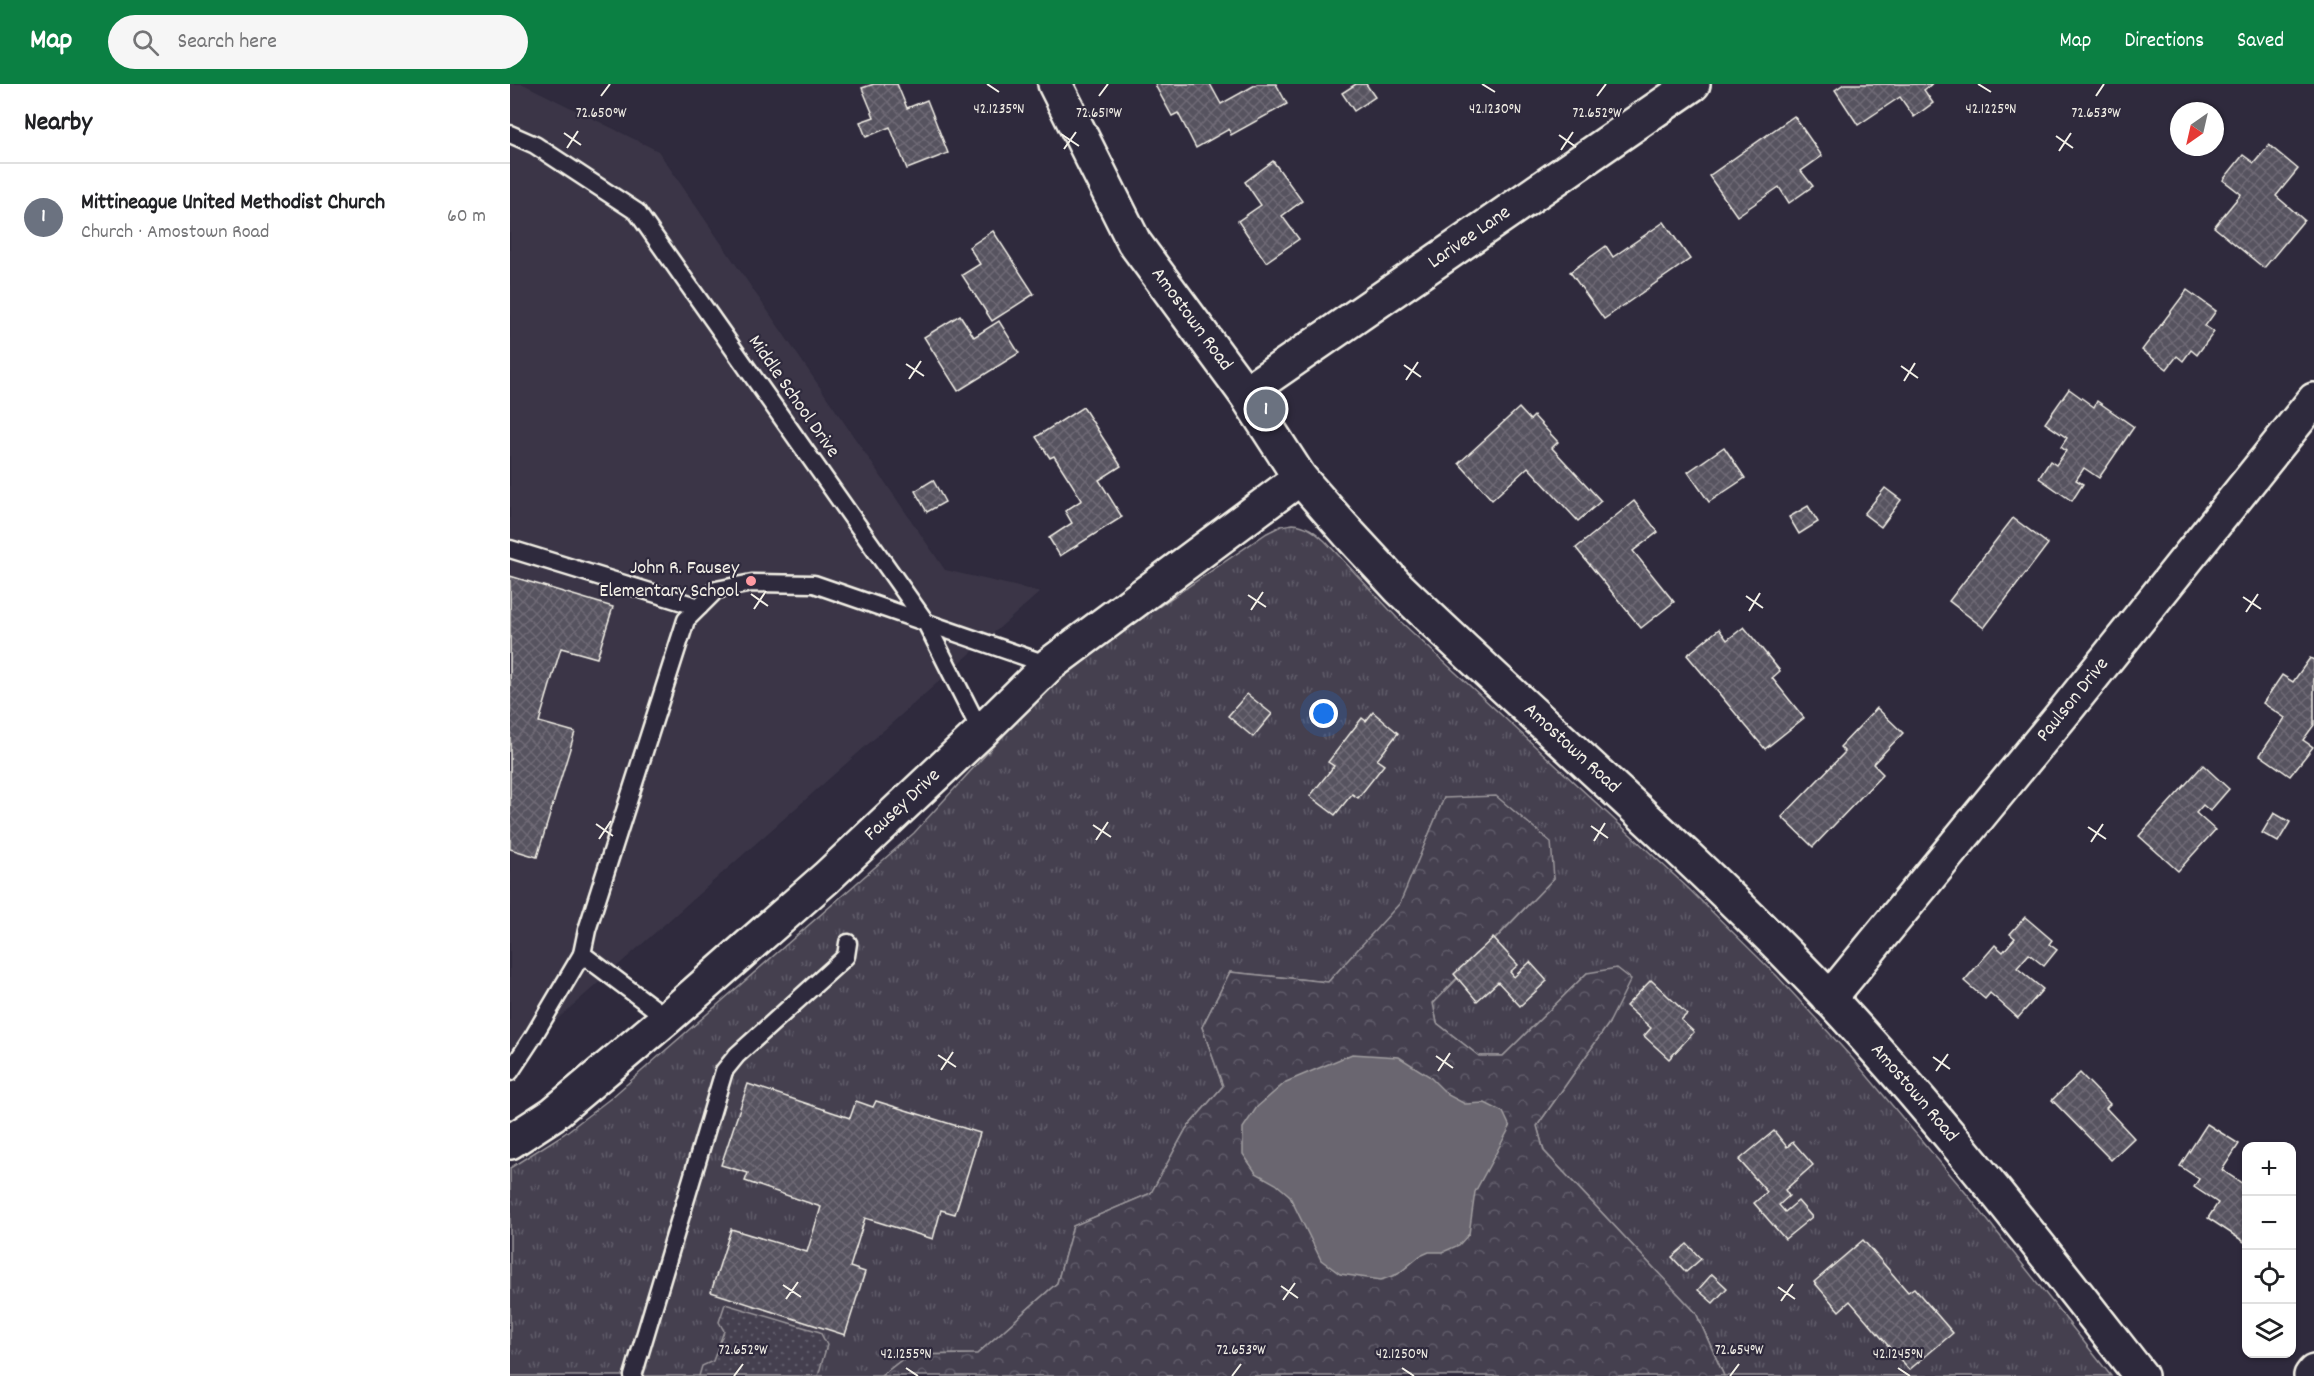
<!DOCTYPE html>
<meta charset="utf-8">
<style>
body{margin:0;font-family:Dekko,sans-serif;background:#f6f6f6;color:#202124}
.controls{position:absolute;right:18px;bottom:18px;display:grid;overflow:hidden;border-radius:12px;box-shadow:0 2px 4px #0004}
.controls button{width:54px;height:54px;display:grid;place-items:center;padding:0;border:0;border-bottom:2px solid #e0e0e0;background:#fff;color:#202124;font:30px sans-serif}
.compass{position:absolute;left:1660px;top:18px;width:54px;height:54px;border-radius:50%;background:#fff;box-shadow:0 2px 4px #0004;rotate:214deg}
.you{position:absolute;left:814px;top:630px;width:21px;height:21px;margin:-15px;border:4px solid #fff;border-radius:50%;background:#1a73e8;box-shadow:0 0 0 9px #1a73e833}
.badge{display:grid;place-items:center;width:39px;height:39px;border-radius:50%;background:#0b8043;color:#fff;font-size:20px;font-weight:700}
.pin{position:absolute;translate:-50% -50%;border:3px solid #fff;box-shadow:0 2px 6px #0006}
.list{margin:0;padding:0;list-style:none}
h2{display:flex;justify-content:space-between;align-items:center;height:78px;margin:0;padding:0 24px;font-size:26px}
h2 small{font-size:20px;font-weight:400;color:#757577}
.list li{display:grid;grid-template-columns:39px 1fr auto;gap:18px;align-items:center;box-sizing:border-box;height:108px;padding:0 24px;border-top:2px solid #e0e0e0}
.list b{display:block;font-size:22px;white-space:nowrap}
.list p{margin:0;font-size:20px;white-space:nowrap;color:#757577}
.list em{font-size:20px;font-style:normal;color:#757577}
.icon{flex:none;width:33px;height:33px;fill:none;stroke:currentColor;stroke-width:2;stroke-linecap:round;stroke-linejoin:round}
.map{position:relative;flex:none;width:1804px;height:1292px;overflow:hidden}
header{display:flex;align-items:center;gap:36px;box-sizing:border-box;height:84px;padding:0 30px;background:#0b8043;color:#fff}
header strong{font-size:28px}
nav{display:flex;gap:33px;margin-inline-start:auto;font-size:21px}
.search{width:420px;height:54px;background:#f6f6f6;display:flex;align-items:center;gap:15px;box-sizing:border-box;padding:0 21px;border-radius:33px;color:#757577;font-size:22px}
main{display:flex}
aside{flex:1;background:#fff}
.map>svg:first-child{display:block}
.built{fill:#3b3647}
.grass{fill:url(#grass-tufts);stroke:#9c989c;stroke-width:1.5}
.forest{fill:url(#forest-crowns);stroke:#9c989c;stroke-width:1.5}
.park{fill:url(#park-dots);stroke:#9c989c;stroke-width:1.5}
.water{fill:#6a6670;stroke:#a19ea0;stroke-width:1.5}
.building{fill:url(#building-cross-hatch);stroke:#f4f1e8;stroke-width:1.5}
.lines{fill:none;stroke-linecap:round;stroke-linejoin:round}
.lane-casing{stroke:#f4f1e8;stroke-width:21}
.street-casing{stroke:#f4f1e8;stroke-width:38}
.secondary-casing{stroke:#f4f1e8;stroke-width:38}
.lane{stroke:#2f2a3d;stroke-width:16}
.street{stroke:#2f2a3d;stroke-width:33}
.secondary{stroke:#2f2a3d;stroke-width:33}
.ticks{fill:none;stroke:#f4f1e8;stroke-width:2}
.poi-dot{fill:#ff9aa2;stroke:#2f2a3d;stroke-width:2}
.labels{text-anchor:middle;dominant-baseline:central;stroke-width:4.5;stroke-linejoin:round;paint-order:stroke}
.street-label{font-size:20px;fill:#f4f1e8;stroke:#2f2a3d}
.poi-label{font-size:20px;fill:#f4f1e8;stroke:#2f2a3d;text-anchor:end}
.ticks-label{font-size:15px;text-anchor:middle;fill:#f4f1e8;stroke:#2f2a3d;stroke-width:4.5;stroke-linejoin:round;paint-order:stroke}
</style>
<header>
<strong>Map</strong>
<div class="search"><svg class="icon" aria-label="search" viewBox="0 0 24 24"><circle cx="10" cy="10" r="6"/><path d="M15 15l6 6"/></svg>Search here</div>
<nav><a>Map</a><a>Directions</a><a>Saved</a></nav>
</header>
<main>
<aside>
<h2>Nearby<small></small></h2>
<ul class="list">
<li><span class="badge" style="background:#6b7280">1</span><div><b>Mittineague United Methodist Church</b><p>Church · Amostown Road</p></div><em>60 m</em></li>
</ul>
</aside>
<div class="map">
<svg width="1804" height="1292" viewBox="0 0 1804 1292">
<defs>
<pattern id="grass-tufts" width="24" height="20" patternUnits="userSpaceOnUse" patternTransform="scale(1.5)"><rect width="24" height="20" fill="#454050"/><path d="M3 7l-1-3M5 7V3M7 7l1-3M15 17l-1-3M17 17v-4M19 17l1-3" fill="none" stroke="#605c69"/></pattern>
<pattern id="forest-crowns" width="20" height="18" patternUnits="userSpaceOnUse" patternTransform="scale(1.5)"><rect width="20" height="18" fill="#454050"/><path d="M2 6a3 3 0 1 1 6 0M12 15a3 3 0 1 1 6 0" fill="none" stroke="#605c69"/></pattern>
<pattern id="park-dots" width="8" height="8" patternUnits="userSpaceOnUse" patternTransform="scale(1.5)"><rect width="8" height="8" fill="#454050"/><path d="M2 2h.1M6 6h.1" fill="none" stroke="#605c69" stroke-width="1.8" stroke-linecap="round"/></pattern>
<pattern id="building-cross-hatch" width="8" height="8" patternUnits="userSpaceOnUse" patternTransform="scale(1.5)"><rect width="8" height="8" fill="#56525f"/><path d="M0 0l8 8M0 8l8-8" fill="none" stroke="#6f6b76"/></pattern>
</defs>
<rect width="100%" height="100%" fill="#2f2a3d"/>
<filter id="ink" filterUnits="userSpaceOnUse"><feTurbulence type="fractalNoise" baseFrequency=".0167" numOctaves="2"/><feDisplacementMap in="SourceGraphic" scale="12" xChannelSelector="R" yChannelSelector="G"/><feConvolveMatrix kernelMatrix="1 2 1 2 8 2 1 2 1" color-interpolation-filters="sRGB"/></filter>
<g filter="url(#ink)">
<polygon class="built" points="0,0 13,0 148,67 435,486 530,508 0,977"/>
<path class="grass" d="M783 440C797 441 805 448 815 457L891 538 1178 804 1267 892 1343 975 1460 1114 1601 1292H1214L1186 1229 1034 1067 1027 1042 1099 939 1077 889 993 972H969L927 939 923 920 1044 794 934 714 891 819 818 898 720 888 692 943 713 1002 676 1045 641 1109 563 1142 547 1199 467 1270 398 1271 371 1292H0V1084L54 1050 101 1014 404 749 531 610 559 584 757 449 771 442Z"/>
<polygon class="forest" points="986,712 1041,758 1044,794 923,919 927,939 969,972 993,972 1077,889 1107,884 1121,895 1099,939 1027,1042 1034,1067 1186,1229 1214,1292 371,1292 398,1271 467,1270 547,1199 563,1142 641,1109 676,1045 713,1002 692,943 720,888 818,898 890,819 934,714"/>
<polygon class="park" points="215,1220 310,1248 317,1261 308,1292 189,1292 192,1282 203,1277 214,1247 209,1238"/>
<polygon class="water" points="842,970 889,973 919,992 938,1011 955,1020 975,1019 993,1028 1000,1043 965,1108 959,1150 949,1161 933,1168 919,1168 910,1172 888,1190 871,1196 830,1190 811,1176 779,1111 766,1100 746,1089 733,1070 733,1044 747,1023 776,998"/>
<g class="building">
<polygon points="364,0 387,0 397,24 417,16 438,69 397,85 380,43 356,53 350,38 364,33 352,4"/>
<polygon points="647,0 700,0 711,20 747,0 766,0 777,20 721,51 719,45 686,64 668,29 662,32 645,1"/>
<polygon points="846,0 856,0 865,13 844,27 832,9"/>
<polygon points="1334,0 1422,0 1414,6 1423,19 1404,33 1390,13 1348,41 1325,6"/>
<polygon points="1284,32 1312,72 1291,87 1303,102 1279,119 1269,103 1227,132 1199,92"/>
<polygon points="1759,61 1788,85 1766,112 1794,136 1754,184 1704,143 1731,110 1713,96 1733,71 1744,79"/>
<polygon points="763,77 792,117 772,132 789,155 756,178 728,137 751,121 735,98"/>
<polygon points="1154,138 1180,175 1094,235 1060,188 1096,162 1103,173"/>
<polygon points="483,147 524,210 482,237 452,191 470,180 459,163"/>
<polygon points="1677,206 1706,227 1695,242 1704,248 1687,271 1681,266 1673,277 1667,272 1657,285 1632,266"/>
<polygon points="450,231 464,253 489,237 509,269 448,307 414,253"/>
<polygon points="1559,305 1584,323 1587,317 1624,343 1589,394 1574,384 1566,396 1573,400 1562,417 1529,394 1540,377 1546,381 1556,367 1551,363 1557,354 1535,339"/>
<polygon points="573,323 611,382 589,396 612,433 550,472 539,454 562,439 555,427 572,416 544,372 540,374 526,353"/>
<polygon points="1009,324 1020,336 1024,332 1048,358 1042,364 1091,417 1068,437 1018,383 982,416 949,379"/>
<polygon points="1214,363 1235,394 1199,418 1178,388"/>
<polygon points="423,396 435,418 417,428 405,407"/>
<polygon points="1375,404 1391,416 1371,443 1354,430"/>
<polygon points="1124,417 1148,448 1123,467 1164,518 1131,544 1066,464"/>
<polygon points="1298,422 1308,438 1289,450 1279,433"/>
<polygon points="1503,434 1538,460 1474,544 1439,517"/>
<polygon points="0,492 103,523 87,574 51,564 29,638 65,648 27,773 0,765"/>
<polygon points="1234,543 1270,587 1262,594 1294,634 1255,665 1177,571 1209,545 1217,556"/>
<polygon points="1800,574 1804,576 1804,641 1793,656 1803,663 1780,692 1750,671 1775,634 1753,619 1772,591 1783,598"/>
<polygon points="737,610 762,630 743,653 718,632"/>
<polygon points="1367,624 1393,649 1363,680 1373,690 1303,763 1272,733 1335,668 1330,663"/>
<polygon points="863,628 888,649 867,676 874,681 848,714 842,710 825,731 800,712 824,682 818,678 852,634 856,637"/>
<polygon points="1693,681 1719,705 1700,727 1693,721 1686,729 1705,746 1668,787 1629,752"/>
<polygon points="1764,729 1780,738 1768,758 1752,749"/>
<polygon points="1515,833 1542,856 1539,860 1547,866 1534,882 1519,870 1507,884 1533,905 1508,934 1480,909 1475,915 1454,897 1485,861 1493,868 1505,854 1500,850"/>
<polygon points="983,854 1008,881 1000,888 1004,893 1020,878 1037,897 1010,922 988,898 967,917 944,890"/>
<polygon points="1141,896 1177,930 1171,936 1184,948 1159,975 1134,952 1141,944 1116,922"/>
<polygon points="1570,989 1600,1020 1596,1024 1624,1054 1601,1076 1542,1016"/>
<polygon points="238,1000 340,1034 346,1017 363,1023 366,1017 470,1049 445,1130 431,1126 423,1155 355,1134 340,1183 355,1188 335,1251 201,1208 221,1145 297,1168 311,1123 235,1097 238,1089 211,1081"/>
<polygon points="1697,1040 1729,1060 1712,1086 1736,1102 1736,1159 1698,1134 1708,1119 1684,1103 1689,1095 1670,1082"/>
<polygon points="1264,1047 1277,1063 1283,1058 1303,1081 1275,1106 1279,1112 1269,1121 1275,1128 1288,1117 1302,1133 1275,1155 1244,1119 1257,1108 1229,1076"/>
<polygon points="1353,1156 1398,1208 1404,1204 1443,1249 1399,1286 1340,1217 1329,1227 1304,1198"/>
<polygon points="1177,1160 1191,1175 1176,1188 1162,1173"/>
<polygon points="1202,1190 1217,1204 1203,1219 1188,1206"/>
</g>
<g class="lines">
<g class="lane-casing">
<g id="lane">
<polyline points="0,50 25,61 127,128 415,537 471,648"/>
<polyline points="0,465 189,523"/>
<polyline points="157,934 72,870 77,846 176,536 206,506 242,499 304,500 539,581"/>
<polyline points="0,988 23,953 72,870"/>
<polyline points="123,1292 214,987 227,971 331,877 336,872 338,859"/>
</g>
</g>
<g class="street-casing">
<g id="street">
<path id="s1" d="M735 309 1183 0"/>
<path id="s2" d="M1319 915 1551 632 1804 316"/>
<path id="s3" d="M0 1058 43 1030 157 934 316 794 471 648 539 581 790 394"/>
<polyline points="1801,1292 1804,1288"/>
</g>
</g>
<g class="secondary-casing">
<g id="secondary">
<path id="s4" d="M545 0 624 158 735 309 790 394 840 451 889 504C1026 636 1172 761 1304 898 1421 1021 1526 1158 1631 1292"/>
</g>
</g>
<use href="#lane" class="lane"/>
<use href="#street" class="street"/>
<use href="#secondary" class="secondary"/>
</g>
</g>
<path class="ticks" d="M477 0 489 8M972 0 985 8M1468 0 1481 8M91 12 100 0M589 12 598 0M1087 12 1096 0M1586 12 1594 0M54 49 71 61M551 50 569 62M1049 51 1066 63M1546 52 1563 64M57 64 68 47M554 65 566 48M1051 66 1063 48M1549 67 1561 49M396 280 414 292M894 281 911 293M1391 282 1408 294M399 295 411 277M896 296 908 278M1394 297 1405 279M241 510 258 522M738 511 756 523M1236 512 1253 524M1733 513 1751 525M244 525 256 507M741 526 753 508M1239 527 1250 509M1736 528 1748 510M86 740 103 752M583 741 601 753M1081 742 1098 754M1578 743 1596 755M89 755 101 737M586 756 598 738M1084 757 1095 739M1581 758 1593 740M428 971 446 983M926 972 943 984M1423 973 1440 985M431 986 443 968M928 987 940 969M1426 987 1438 970M273 1201 291 1213M771 1202 788 1214M1268 1203 1285 1215M276 1215 288 1198M773 1216 785 1199M1271 1217 1283 1200M396 1284 408 1292M892 1284 904 1292M1388 1284 1400 1292M224 1292 233 1280M722 1292 731 1280M1220 1292 1229 1280"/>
<circle class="poi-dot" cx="241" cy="497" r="6"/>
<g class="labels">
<g class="street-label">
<text stroke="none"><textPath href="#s1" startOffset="273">Larivee Lane</textPath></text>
<text stroke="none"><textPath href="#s4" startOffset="273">Amostown Road</textPath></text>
<text transform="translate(283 313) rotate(55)">Middle School Drive</text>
<text stroke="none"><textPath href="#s2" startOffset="386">Paulson Drive</textPath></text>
<text stroke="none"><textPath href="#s4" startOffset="849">Amostown Road</textPath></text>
<text stroke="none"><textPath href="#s3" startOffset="518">Fausey Drive</textPath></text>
<text stroke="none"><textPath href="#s4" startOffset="1335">Amostown Road</textPath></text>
</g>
<g class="poi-label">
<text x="229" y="485">John R. Fausey<tspan x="229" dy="23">Elementary School</tspan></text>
</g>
</g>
<g class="ticks-label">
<text x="489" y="29">42.1235°N</text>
<text x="985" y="29">42.1230°N</text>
<text x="1481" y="29">42.1225°N</text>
<text x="91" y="33">72.650°W</text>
<text x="589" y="33">72.651°W</text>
<text x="1087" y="33">72.652°W</text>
<text x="1586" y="33">72.653°W</text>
<text x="233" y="1270">72.652°W</text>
<text x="731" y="1270">72.653°W</text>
<text x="1229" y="1270">72.654°W</text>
<text x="396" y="1274">42.1255°N</text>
<text x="892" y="1274">42.1250°N</text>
<text x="1388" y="1274">42.1245°N</text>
</g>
</svg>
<div class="controls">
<button>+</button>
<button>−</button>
<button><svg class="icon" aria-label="locate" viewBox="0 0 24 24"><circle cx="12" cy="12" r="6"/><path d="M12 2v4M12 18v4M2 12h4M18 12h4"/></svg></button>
<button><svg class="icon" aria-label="layers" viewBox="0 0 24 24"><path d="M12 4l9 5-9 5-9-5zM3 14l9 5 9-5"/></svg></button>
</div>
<svg class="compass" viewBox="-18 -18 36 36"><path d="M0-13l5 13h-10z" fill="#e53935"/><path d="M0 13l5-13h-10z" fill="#757577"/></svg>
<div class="you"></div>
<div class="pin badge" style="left:756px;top:325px;background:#6b7280">1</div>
</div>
</main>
